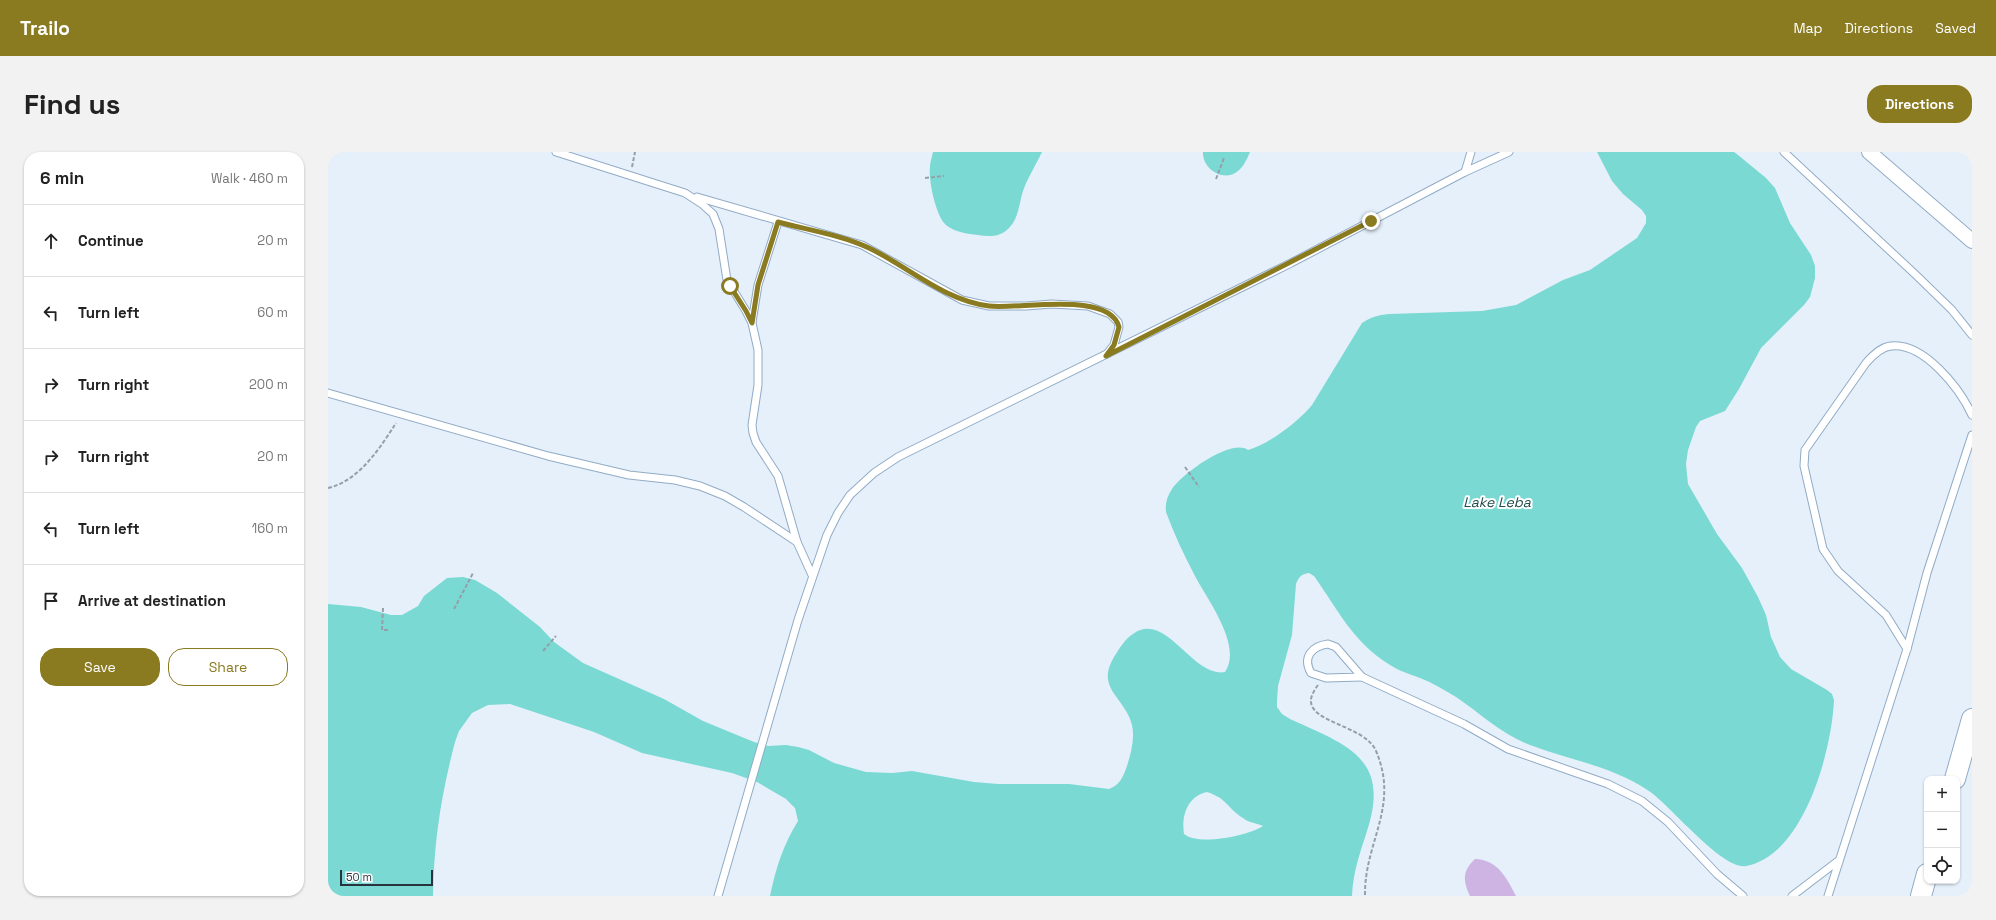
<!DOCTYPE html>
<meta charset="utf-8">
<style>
body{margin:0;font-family:"Space Grotesk",sans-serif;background:#f2f2f2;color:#222}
.controls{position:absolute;right:12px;bottom:12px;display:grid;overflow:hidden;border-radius:8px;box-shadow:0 1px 3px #0004}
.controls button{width:36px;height:36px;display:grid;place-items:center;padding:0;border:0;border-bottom:1px solid #e0e0e0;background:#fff;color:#222;font:20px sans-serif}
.scale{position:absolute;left:12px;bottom:10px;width:93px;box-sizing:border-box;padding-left:4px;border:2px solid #28333e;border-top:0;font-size:11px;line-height:14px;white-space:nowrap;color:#28333e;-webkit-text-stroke:3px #fff;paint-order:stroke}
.stop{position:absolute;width:12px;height:12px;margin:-9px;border:3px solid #8a7b20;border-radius:50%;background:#fff}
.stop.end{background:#8a7b20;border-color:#fff;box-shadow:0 1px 4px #0008}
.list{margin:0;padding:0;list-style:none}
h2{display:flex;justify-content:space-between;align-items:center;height:52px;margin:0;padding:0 16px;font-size:17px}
h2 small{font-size:13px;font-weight:400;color:#767676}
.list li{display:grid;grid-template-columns:26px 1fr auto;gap:12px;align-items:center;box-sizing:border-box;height:72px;padding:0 16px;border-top:1px solid #e0e0e0}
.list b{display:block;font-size:15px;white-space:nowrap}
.list em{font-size:13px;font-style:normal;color:#767676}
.actions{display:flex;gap:8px;padding:12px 16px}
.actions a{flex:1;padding:9px 0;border:1px solid #8a7b20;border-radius:16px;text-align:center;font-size:14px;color:#8a7b20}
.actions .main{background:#8a7b20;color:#fff}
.icon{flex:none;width:22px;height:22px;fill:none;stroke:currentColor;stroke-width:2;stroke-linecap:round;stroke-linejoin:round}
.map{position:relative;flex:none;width:1644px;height:744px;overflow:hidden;border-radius:16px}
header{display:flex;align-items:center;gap:24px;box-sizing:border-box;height:56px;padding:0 20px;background:#8a7b20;color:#fff}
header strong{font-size:19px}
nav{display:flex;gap:22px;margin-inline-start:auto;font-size:14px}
.intro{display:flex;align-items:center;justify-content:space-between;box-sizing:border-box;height:96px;padding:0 24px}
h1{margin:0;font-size:28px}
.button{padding:10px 18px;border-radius:16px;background:#8a7b20;color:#fff;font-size:14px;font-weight:700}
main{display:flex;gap:24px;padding:0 24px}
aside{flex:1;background:#fff;border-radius:16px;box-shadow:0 1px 3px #0004}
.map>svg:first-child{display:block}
.green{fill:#ceb4e3}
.water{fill:#7ad9d2;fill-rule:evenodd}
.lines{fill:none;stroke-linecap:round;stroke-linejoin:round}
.lane-casing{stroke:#91abc6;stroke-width:9}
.street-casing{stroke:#91abc6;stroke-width:16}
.secondary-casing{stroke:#91abc6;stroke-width:22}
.path{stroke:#949faa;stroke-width:2;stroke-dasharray:4 2;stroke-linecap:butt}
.lane{stroke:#fff;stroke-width:7}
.street{stroke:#fff;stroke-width:14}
.secondary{stroke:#fff;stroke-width:20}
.route{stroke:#8a7b20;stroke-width:5}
.labels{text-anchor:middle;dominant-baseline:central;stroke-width:4;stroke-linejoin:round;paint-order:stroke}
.water-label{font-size:14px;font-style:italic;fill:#214c49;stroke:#fff}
</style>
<header>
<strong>Trailo</strong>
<nav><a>Map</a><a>Directions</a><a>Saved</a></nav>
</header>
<div class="intro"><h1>Find us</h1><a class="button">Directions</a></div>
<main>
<aside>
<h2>6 min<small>Walk · 460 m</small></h2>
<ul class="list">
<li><svg class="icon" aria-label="ahead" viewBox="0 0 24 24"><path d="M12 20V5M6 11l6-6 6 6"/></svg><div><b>Continue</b></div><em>20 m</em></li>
<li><svg class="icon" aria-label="left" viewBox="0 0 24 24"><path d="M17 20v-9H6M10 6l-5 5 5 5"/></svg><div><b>Turn left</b></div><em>60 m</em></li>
<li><svg class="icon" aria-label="right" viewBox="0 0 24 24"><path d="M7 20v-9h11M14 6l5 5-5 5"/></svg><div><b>Turn right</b></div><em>200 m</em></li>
<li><svg class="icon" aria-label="right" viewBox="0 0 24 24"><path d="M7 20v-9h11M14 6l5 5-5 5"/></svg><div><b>Turn right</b></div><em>20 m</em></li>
<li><svg class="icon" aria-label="left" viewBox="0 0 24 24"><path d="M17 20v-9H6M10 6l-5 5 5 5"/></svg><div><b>Turn left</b></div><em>160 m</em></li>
<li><svg class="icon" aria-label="arrive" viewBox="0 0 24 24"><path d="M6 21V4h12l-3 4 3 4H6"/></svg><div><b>Arrive at destination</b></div></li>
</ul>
<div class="actions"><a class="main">Save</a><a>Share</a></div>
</aside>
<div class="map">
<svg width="1644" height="744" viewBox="0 0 1644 744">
<rect width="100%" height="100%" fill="#e5f0fb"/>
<path class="green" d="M1147 707C1170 708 1178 725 1188 744H1142C1135 729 1134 719 1147 707Z"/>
<g class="water">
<path d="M605 0H714C708 13 700 25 695 39 691 51 691 66 681 76 673 85 661 85 650 83 639 82 627 80 618 73 608 65 600 27 602 15 602 10 604 5 605 0Z"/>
<path d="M875 0H922C919 7 916 14 910 19 896 31 874 17 875 0Z"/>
<path d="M1269 0H1406L1410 3 1438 26 1447 36 1462 71 1483 103 1487 114V126L1482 145 1476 153 1433 196 1411 237 1397 259 1372 269 1368 275 1360 298 1358 312 1360 332 1389 382 1414 416 1430 445 1438 463 1443 485 1452 505 1463 517 1499 538 1504 542 1506 548C1504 598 1476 704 1418 714 1394 718 1343 654 1321 639 1284 614 1242 608 1202 593 1173 582 1152 561 1128 545 1116 538 1105 531 1092 526 1082 522 1071 519 1062 513 1025 490 1010 458 986 424L981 421C973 422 971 425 968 432L964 483 950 534 949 549V555L954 562 962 567C1019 593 1063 606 1039 679 1032 701 1025 720 1024 744H442C448 716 455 693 470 669L467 656 458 647 429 630 404 621 314 601 266 580 182 552 160 553 144 561 131 579 127 590C113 644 106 688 105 744H0V452L33 455 63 463H74L90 454 96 444 119 426 135 425 147 428 169 441 212 475 226 490 255 511 336 547 375 569 426 590 440 594 458 593 470 595 481 598 506 611 538 620 564 621 584 619 646 630 670 632H741L781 637C792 633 795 625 799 614 803 601 807 587 804 573 797 545 767 537 786 505 791 497 797 487 805 482 838 458 864 526 897 520 915 494 879 447 867 424 856 403 846 382 838 360 837 351 839 345 844 337 854 322 903 286 920 298 941 292 970 270 984 253L1034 171C1043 165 1050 163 1061 162L1154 159 1188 153 1235 128 1262 118 1309 86 1318 71V64L1314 58 1295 42 1284 29ZM879 640C900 647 899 656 915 666 921 671 929 671 935 674 920 684 870 694 856 682 853 663 860 644 879 640Z"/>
</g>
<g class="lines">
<g class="lane-casing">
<g id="lane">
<polyline points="228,0 357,41 374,52 385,62 391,77 399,128 418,159 424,171 430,198 430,233 424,273 425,281 428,290 450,324 469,390"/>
<polyline points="1143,0 1137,20 1181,0"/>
<polyline points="1456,0 1588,123 1624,158 1644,183"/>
<polyline points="369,45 534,93 634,148 661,154 698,154 724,152 760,154 782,162 790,170 791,175 786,193 779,202"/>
<polyline points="424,170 430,133 450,70"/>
<polyline points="0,241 220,304 301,323 347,328 372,334 397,344 416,355 469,390 484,423"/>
<path d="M1000 492 1008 495 1034 525 998 526 983 521C974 505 984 494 1000 492Z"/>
<path d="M1579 497 1558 463 1510 419 1495 397 1476 314 1477 298 1538 211C1545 203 1553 195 1563 194 1596 190 1632 237 1644 263"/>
<polyline points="1034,525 1136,572 1180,597 1280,632 1314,649 1340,670 1389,722 1415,744"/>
<polyline points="390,744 470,468 499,383 510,361 522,343 546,321 570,305 963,111 1137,20"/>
<polyline points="1464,744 1510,709"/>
<polyline points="1500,744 1579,497 1599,421 1644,283"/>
</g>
</g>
<g class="street-casing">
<polyline id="street" points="1541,0 1644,89"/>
</g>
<g class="secondary-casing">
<g id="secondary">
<polyline points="1627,627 1644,567"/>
<polyline points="1593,744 1599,722"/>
</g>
</g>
<g class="path">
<polyline points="304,15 307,0"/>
<polyline points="597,26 616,24"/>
<polyline points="888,27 896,6"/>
<polyline points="857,315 871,335"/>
<path d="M0 336C31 329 52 296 68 271"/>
<polyline points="55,456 54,478 60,478"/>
<polyline points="126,457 145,421"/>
<polyline points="215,499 228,484"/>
<path d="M990 533C987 537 984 542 983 547 980 571 1037 573 1048 599 1072 655 1036 690 1037 744"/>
</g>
<use href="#lane" class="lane"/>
<use href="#street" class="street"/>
<use href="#secondary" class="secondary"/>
</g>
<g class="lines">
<path class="route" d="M402 134 418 159 424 171 430 133 450 70C480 78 513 83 541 96 581 115 615 148 661 154 690 158 781 138 791 175L786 193 778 204 1043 69"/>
</g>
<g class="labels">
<g class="water-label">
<text x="1169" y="350">Lake Leba</text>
</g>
</g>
</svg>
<div class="controls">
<button>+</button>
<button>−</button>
<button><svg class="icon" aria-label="locate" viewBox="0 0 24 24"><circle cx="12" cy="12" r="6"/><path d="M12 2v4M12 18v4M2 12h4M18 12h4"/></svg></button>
</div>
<div class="scale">50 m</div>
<div class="stop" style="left:402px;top:134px"></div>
<div class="stop end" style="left:1043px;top:69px"></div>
</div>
</main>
